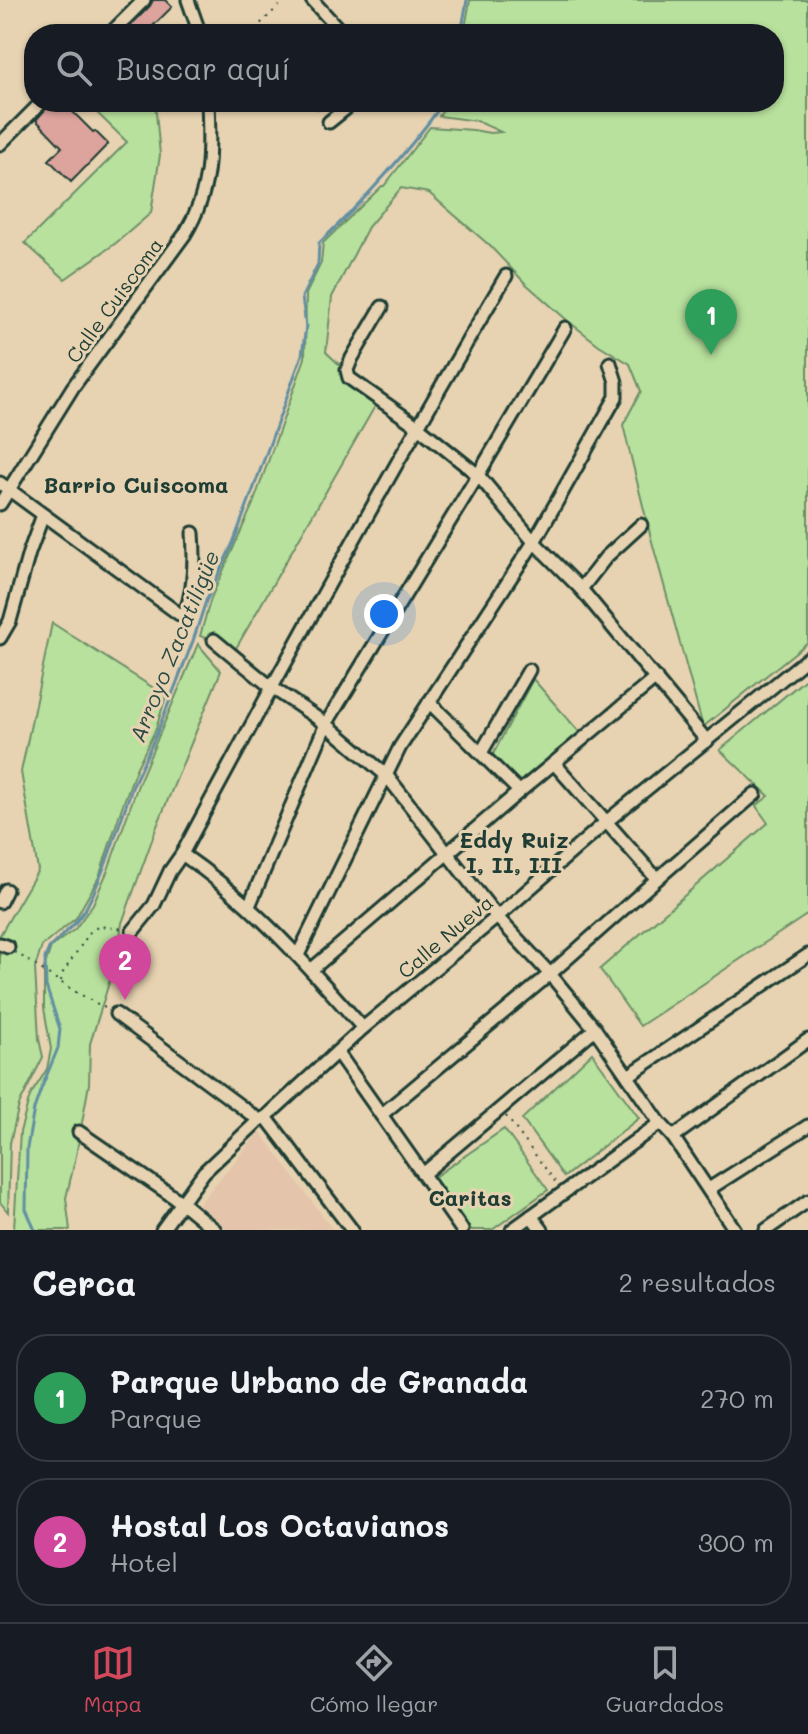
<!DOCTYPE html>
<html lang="es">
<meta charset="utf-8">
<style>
body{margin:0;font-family:Mali,sans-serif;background:#20242c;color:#f1f3f6}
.you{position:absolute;left:384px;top:614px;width:28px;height:28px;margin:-20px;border:6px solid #fff;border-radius:50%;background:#1a73e8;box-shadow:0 0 0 12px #1a73e833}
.badge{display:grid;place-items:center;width:52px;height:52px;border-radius:50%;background:#d1495b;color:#fff;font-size:26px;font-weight:700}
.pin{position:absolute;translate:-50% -66px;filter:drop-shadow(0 2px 4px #0008)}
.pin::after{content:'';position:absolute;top:42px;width:28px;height:24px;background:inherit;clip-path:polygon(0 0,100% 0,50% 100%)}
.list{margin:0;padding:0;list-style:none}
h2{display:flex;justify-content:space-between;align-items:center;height:104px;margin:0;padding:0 32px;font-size:34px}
h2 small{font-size:26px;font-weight:400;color:#9ea1a6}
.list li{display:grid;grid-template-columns:52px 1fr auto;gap:24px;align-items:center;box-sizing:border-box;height:128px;margin:0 16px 16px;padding:0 16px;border:2px solid #363941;border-radius:32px}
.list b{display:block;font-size:30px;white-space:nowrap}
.list p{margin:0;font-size:26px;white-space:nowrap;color:#9ea1a6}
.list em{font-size:26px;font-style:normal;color:#9ea1a6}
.icon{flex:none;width:44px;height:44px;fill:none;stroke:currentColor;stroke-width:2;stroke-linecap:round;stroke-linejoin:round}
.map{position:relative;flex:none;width:808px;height:1230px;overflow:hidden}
.search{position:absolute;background:#171b24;box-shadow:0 2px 6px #0004;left:24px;right:24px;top:24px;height:88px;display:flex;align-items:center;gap:20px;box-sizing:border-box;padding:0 28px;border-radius:32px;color:#9ea1a6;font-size:30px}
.sheet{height:392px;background:#171b24}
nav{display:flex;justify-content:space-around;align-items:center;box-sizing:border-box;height:112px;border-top:2px solid #363941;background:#171b24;font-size:22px;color:#9ea1a6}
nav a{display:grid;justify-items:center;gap:4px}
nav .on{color:#d1495b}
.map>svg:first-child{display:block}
.built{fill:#e4c5ab}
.green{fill:#b8e19d;stroke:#6c8f68;stroke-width:2}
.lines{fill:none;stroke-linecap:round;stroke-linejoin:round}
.stream{stroke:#628fa2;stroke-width:3}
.building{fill:#dda39d;stroke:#1f3d34;stroke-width:2}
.minor-casing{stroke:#1f3d34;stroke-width:17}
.path{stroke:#1f3d34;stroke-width:2;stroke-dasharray:2 6;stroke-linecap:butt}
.minor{stroke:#e7d3b1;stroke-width:11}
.labels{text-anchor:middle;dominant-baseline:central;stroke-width:6;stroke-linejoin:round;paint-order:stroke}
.street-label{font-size:20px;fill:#1f3d34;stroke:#e7d3b1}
.neighbourhood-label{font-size:22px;font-weight:bold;fill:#1f3d34;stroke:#e7d3b1}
.water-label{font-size:22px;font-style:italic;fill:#2a4b46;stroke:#e7d3b1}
</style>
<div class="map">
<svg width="808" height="1230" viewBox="0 0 808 1230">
<rect width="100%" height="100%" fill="#e7d3b1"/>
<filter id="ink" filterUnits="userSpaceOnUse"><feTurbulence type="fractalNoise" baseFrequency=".0125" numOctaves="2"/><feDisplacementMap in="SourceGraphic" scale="16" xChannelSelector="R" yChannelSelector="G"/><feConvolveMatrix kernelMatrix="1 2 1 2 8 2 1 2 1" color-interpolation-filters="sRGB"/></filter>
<g filter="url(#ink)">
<polygon class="built" points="260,1131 333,1230 221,1230 194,1210"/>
<g class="green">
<polygon points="470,0 808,0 808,642 703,727 651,538 623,425 641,391 630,364 599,345 568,321 525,283 489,245 429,193 401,188 368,227 332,297 326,352 378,401 235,650 200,636 211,598 253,504 305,358 306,294 321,263 323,243 382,186 384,186 430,127 473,130 490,133 501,132 477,121 439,116 449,102 774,102 774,34 464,34"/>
<polygon points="86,102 155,102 160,155 151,213 116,243 65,279 25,243 127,142"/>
<polygon points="52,623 166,696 156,729 136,769 122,807 99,877 76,918 42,946 35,968 39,1039 43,1057 19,1105 10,1143 8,1212 0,1202 0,935 38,870 21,772"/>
<polygon points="198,644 221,671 157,826 122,923 117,957 90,1044 89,1084 76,1156 66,1198 70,1230 16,1230 14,1228 20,1132 30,1096 47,1069 51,1049 44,1008 44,968 51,947 75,929 93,904 108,870 139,782"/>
<polygon points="808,677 808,914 640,1026 600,969 768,823 756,806 769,796 720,750"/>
<polygon points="533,679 581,734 520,785 491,758"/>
<polygon points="592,1053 639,1118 564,1177 522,1119"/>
<polygon points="504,1129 548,1190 492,1230 465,1230 430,1180"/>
</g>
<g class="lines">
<g class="stream">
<polyline points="461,34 467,0"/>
<path d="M35 1230 26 1209 27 1148 34 1109 41 1089 58 1048 60 1029 46 986 45 958 49 948 75 923 85 910 94 892 106 863 133 785 157 733 193 641 206 601 233 543 253 490 302 355 306 326 302 297 318 264 319 243C365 200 406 154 444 102"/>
</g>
</g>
<g class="building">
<polygon points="165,0 172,7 145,34 122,34 150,6 153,0"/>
<polygon points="52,102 63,102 93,132 95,131 108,144 71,182 49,160 62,147 36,120"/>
</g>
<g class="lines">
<g class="minor-casing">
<g id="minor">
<polyline points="188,0 200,34"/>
<polyline points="312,0 343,34"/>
<polyline points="110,34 144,0"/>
<polyline points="329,122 354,102"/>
<polyline points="0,144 42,102"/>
<polyline points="382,307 352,358 347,370 349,378 417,426 478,475 534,542 581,589 707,741"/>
<path d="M0 483 179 614 185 613C195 588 195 559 193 533"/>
<path d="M0 504 73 387 185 234C212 189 210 152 208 102"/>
<polyline points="581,589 606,557 641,525"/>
<polyline points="0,638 10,621 29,553 43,515"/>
<polyline points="214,640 271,687 326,724 387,776 497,917 550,974 595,1029 660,1123 673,1137 735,1230"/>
<polyline points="429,702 519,791"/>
<polyline points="481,753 529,670"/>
<polyline points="554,763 657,879"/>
<path d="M182 854C252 902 307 965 363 1028"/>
<polyline points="0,902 6,890"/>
<polyline points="249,906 326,724 478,475 565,328"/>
<path d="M133 931 154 905 170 871 182 854C286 659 393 466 506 276"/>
<polyline points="0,944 8,947"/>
<polyline points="298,955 400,747 534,542 616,397 616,382 610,363"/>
<polyline points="311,970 513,797 656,678"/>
<polyline points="116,1014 259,1120"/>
<polyline points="337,1052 462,1230"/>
<polyline points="628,1076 808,955"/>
<polyline points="381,1115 550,974 657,879 755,794"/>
<polyline points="266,1117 352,1230"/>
<polyline points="79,1132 181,1202 215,1230"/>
<polyline points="673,1137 808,1040"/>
<polyline points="423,1174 595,1029"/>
<polyline points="709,1189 808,1126"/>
<polyline points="531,1216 542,1230"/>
<polyline points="162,1230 204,1172 259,1120 266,1117 363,1028 497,917 606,822 808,658"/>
<polyline points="512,1230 660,1123"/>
<polyline points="766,1230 808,1201"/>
</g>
</g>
<g class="path">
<polyline points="255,29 285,0"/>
<polyline points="312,102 322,113"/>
<polyline points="261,104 263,102"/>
<polyline points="15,952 74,991 105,1008"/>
<polyline points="61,981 62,974 90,932 99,926 124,929"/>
<polyline points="506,1116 557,1184"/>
</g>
<use href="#minor" class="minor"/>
</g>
</g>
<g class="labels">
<g class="street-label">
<text transform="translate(114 300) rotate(-54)">Calle Cuiscoma</text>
<text transform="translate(445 936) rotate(-40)">Calle Nueva</text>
</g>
<g class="neighbourhood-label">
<text x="136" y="484">Barrio Cuiscoma</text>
<text x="514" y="839">Eddy Ruiz<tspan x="514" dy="25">I, II, III</tspan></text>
<text x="470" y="1197">Caritas</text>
</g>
<g class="water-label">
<text transform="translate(174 646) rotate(-68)">Arroyo Zacatiligüe</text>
</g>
</g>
</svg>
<div class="you"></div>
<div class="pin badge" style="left:711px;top:355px;background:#2e9e5b">1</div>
<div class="pin badge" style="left:125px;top:1000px;background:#d1479c">2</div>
<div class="search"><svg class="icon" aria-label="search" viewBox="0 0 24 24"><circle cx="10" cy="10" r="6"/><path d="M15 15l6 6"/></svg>Buscar aquí</div>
</div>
<section class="sheet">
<h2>Cerca<small>2 resultados</small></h2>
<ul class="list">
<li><span class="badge" style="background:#2e9e5b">1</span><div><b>Parque Urbano de Granada</b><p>Parque</p></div><em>270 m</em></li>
<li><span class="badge" style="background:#d1479c">2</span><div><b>Hostal Los Octavianos</b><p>Hotel</p></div><em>300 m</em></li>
</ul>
</section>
<nav>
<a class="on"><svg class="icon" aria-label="map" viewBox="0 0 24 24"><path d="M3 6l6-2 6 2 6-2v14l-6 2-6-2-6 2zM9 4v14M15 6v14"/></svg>Mapa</a>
<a><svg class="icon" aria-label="directions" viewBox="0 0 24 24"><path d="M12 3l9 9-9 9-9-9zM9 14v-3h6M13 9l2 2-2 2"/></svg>Cómo llegar</a>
<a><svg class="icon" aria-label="saved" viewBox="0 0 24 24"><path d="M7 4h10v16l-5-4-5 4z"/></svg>Guardados</a>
</nav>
